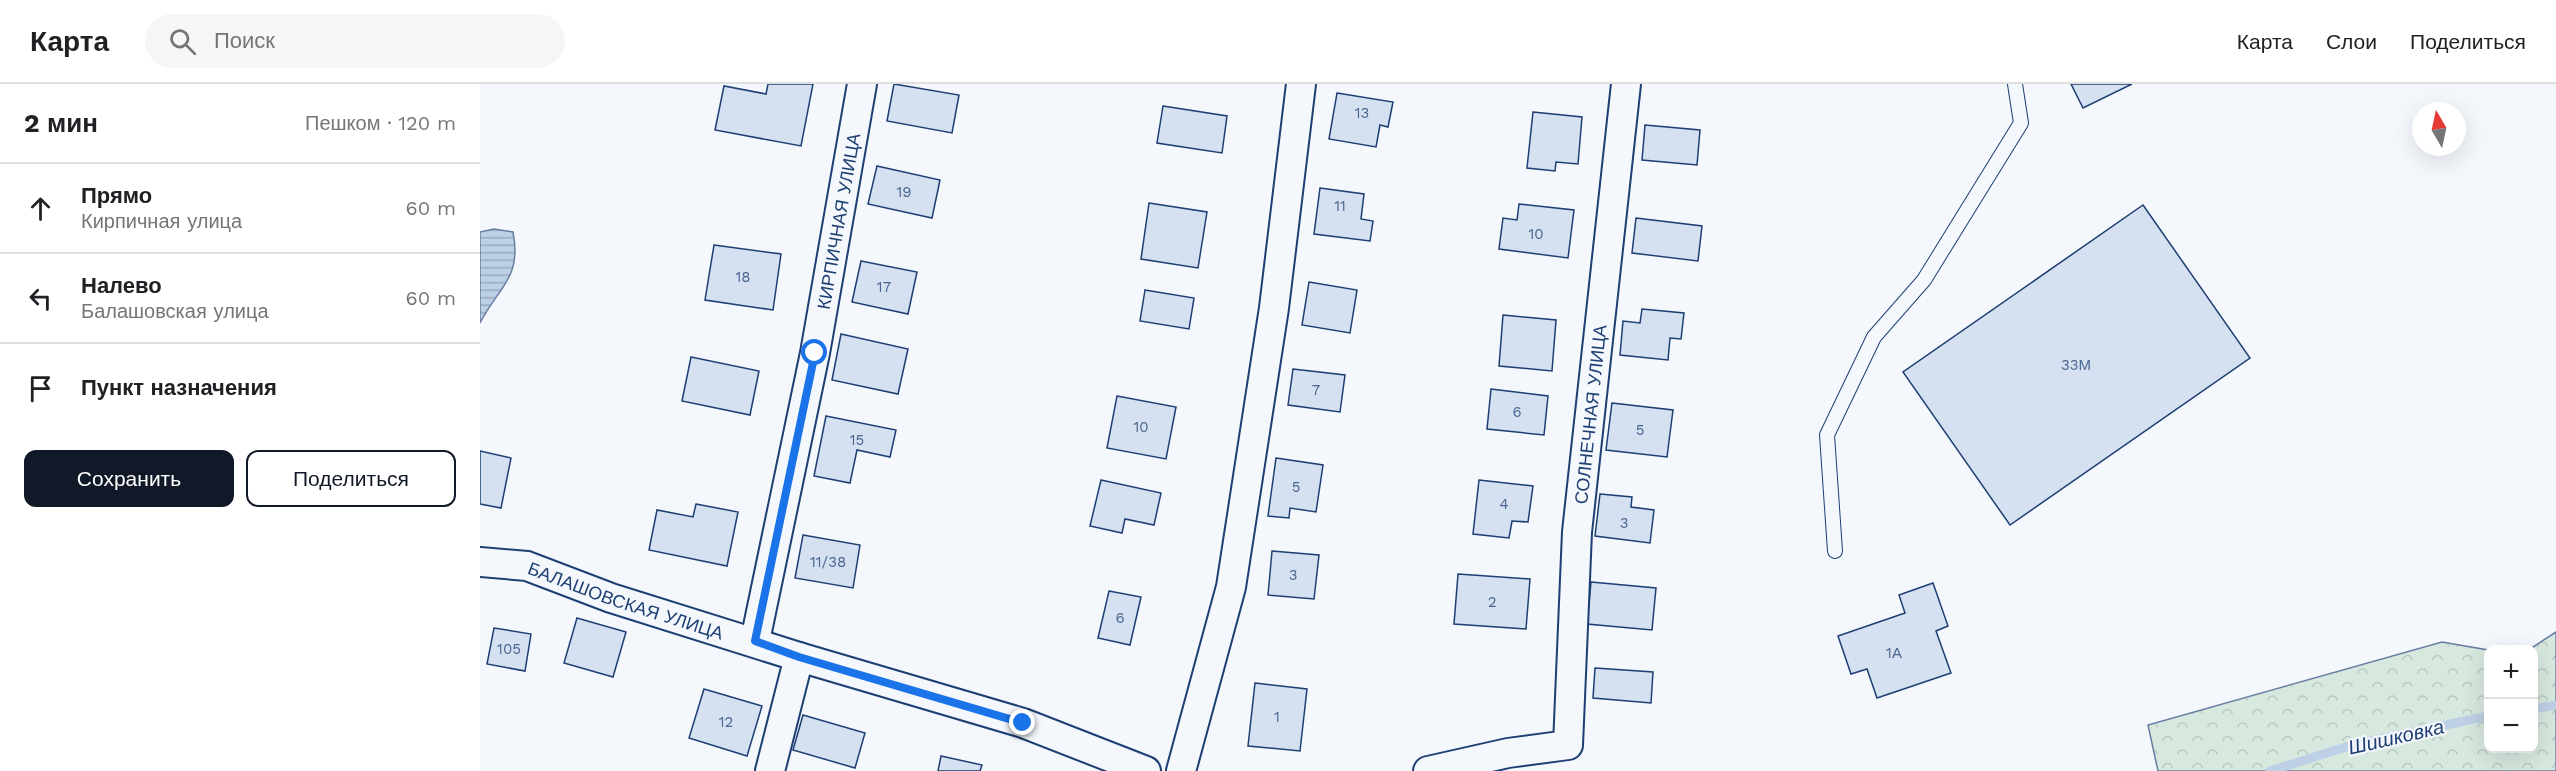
<!DOCTYPE html>
<html lang="ru">
<meta charset="utf-8">
<style>
body{margin:0;font-family:"Work Sans",sans-serif;background:#f6f6f6;color:#202124}
.controls{position:absolute;right:18px;bottom:18px;display:grid;overflow:hidden;border-radius:12px;box-shadow:0 6px 24px #0002}
.controls button{width:54px;height:54px;display:grid;place-items:center;padding:0;border:0;border-bottom:2px solid #e0e0e0;background:#fff;color:#202124;font:30px sans-serif}
.compass{position:absolute;left:1932px;top:18px;width:54px;height:54px;border-radius:50%;background:#fff;box-shadow:0 6px 24px #0002;rotate:351deg}
.stop{position:absolute;width:18px;height:18px;margin:-14px;border:4px solid #1a73e8;border-radius:50%;background:#fff}
.stop.end{background:#1a73e8;border-color:#fff;box-shadow:0 2px 6px #0008}
.list{margin:0;padding:0;list-style:none}
h2{display:flex;justify-content:space-between;align-items:center;height:78px;margin:0;padding:0 24px;font-size:26px}
h2 small{font-size:20px;font-weight:400;color:#757577}
.list li{display:grid;grid-template-columns:39px 1fr auto;gap:18px;align-items:center;box-sizing:border-box;height:90px;padding:0 24px;border-top:2px solid #e0e0e0}
.list b{display:block;font-size:22px;white-space:nowrap}
.list p{margin:0;font-size:20px;white-space:nowrap;color:#757577}
.list em{font-size:20px;font-style:normal;color:#757577}
.actions{display:flex;gap:12px;padding:18px 24px}
.actions a{flex:1;padding:14px 0;border:2px solid #111827;border-radius:12px;text-align:center;font-size:21px;color:#111827}
.actions .main{background:#111827;color:#fff}
.icon{flex:none;width:33px;height:33px;fill:none;stroke:currentColor;stroke-width:2;stroke-linecap:round;stroke-linejoin:round}
.map{position:relative;flex:none;width:2076px;height:687px;overflow:hidden}
header{display:flex;align-items:center;gap:36px;box-sizing:border-box;height:84px;padding:0 30px;background:#fff;border-bottom:2px solid #e0e0e0}
header strong{font-size:28px}
nav{display:flex;gap:33px;margin-inline-start:auto;font-size:21px}
.search{width:420px;height:54px;background:#f6f6f6;display:flex;align-items:center;gap:15px;box-sizing:border-box;padding:0 21px;border-radius:33px;color:#757577;font-size:22px}
main{display:flex}
aside{flex:1;background:#fff}
.map>svg:first-child{display:block}
.forest{fill:url(#forest-crowns);stroke:#687fa3;stroke-width:1.5}
.water{fill:url(#water-rules);stroke:#687fa3;stroke-width:1.5}
.lines{fill:none;stroke-linecap:round;stroke-linejoin:round}
.stream{stroke:#bed0e5;stroke-width:9}
.building{fill:#d5e0f0;stroke:#1d3f73;stroke-width:1.5}
.lane-casing{stroke:#1d3f73;stroke-width:16}
.street-casing{stroke:#1d3f73;stroke-width:32}
.lane{stroke:#f4f7fb;stroke-width:14}
.street{stroke:#f4f7fb;stroke-width:28}
.route{stroke:#1a73e8;stroke-width:8}
.labels{text-anchor:middle;dominant-baseline:central;stroke-width:4.5;stroke-linejoin:round;paint-order:stroke}
.number-label{font-size:15px;fill:#4b6792}
.street-label{font-size:18px;fill:#1d3f73;stroke:#f4f7fb}
.water-label{font-size:20px;font-style:italic;fill:#1d3f73;stroke:#f4f7fb}
</style>
<header>
<strong>Карта</strong>
<div class="search"><svg class="icon" aria-label="search" viewBox="0 0 24 24"><circle cx="10" cy="10" r="6"/><path d="M15 15l6 6"/></svg>Поиск</div>
<nav><a>Карта</a><a>Слои</a><a>Поделиться</a></nav>
</header>
<main>
<aside>
<h2>2 мин<small>Пешком · 120 m</small></h2>
<ul class="list">
<li><svg class="icon" aria-label="ahead" viewBox="0 0 24 24"><path d="M12 20V5M6 11l6-6 6 6"/></svg><div><b>Прямо</b><p>Кирпичная улица</p></div><em>60 m</em></li>
<li><svg class="icon" aria-label="left" viewBox="0 0 24 24"><path d="M17 20v-9H6M10 6l-5 5 5 5"/></svg><div><b>Налево</b><p>Балашовская улица</p></div><em>60 m</em></li>
<li><svg class="icon" aria-label="arrive" viewBox="0 0 24 24"><path d="M6 21V4h12l-3 4 3 4H6"/></svg><div><b>Пункт назначения</b></div></li>
</ul>
<div class="actions"><a class="main">Сохранить</a><a>Поделиться</a></div>
</aside>
<div class="map">
<svg width="2076" height="687" viewBox="0 0 2076 687">
<defs>
<pattern id="forest-crowns" width="20" height="18" patternUnits="userSpaceOnUse" patternTransform="scale(1.5)"><rect width="20" height="18" fill="#d7e8df"/><path d="M2 6a3 3 0 1 1 6 0M12 15a3 3 0 1 1 6 0" fill="none" stroke="#b8c8c3"/></pattern>
<pattern id="water-rules" width="6" height="5" patternUnits="userSpaceOnUse" patternTransform="scale(1.5)"><rect width="6" height="5" fill="#bed0e5"/><path d="M0 2.5h6" fill="none" stroke="#9aaabe"/></pattern>
</defs>
<rect width="100%" height="100%" fill="#f4f7fb"/>
<polygon class="forest" points="2076,548 2076,687 1678,687 1668,641 1962,558 2008,566 2008,664 2054,664 2054,566 2050,565"/>
<path class="water" d="M14 145 33 148C42 194 19 202 0 239V148Z"/>
<g class="lines">
<g class="stream">
<polyline points="2054,625 2076,621"/>
<polyline points="1790,687 1872,661 2008,632"/>
</g>
</g>
<g class="building">
<polygon points="288,0 333,0 321,62 235,46 244,2 286,10"/>
<polygon points="414,0 479,11 472,49 407,37"/>
<polygon points="1591,0 1652,0 1603,24"/>
<polygon points="857,9 913,18 908,43 900,41 896,63 849,55"/>
<polygon points="683,22 747,32 742,69 677,59"/>
<polygon points="1053,28 1102,33 1098,80 1076,78 1075,87 1047,84"/>
<polygon points="1165,41 1220,46 1217,81 1162,76"/>
<polygon points="397,82 460,96 452,134 388,120"/>
<polygon points="840,104 884,110 881,135 893,137 890,157 834,150"/>
<polygon points="669,119 727,128 718,184 661,175"/>
<polygon points="1039,120 1094,126 1088,174 1019,165 1023,134 1037,136"/>
<polygon points="1663,121 1770,274 1530,441 1423,288"/>
<polygon points="1156,134 1222,142 1218,177 1152,169"/>
<polygon points="234,161 301,170 293,226 225,216"/>
<polygon points="381,177 437,188 428,230 372,218"/>
<polygon points="829,198 877,206 870,249 822,241"/>
<polygon points="665,206 714,214 709,245 660,237"/>
<polygon points="1162,225 1204,229 1201,255 1190,254 1188,276 1140,271 1143,237 1160,239"/>
<polygon points="1023,231 1076,236 1072,287 1019,282"/>
<polygon points="361,250 428,265 418,310 352,296"/>
<polygon points="211,273 279,287 270,331 202,317"/>
<polygon points="813,285 865,291 860,328 808,321"/>
<polygon points="1011,305 1068,312 1064,351 1007,345"/>
<polygon points="637,312 696,323 686,375 627,364"/>
<polygon points="1132,319 1193,326 1187,373 1126,366"/>
<polygon points="346,332 416,346 410,373 377,366 370,399 334,392"/>
<polygon points="0,367 31,374 21,424 0,420"/>
<polygon points="796,374 843,381 836,428 810,424 809,434 788,432"/>
<polygon points="621,396 681,409 674,441 645,435 642,449 610,442"/>
<polygon points="999,396 1053,402 1048,438 1032,437 1029,454 993,450"/>
<polygon points="1120,410 1152,413 1151,423 1174,426 1170,459 1115,452"/>
<polygon points="216,420 258,428 247,482 169,466 177,426 213,433"/>
<polygon points="323,451 380,461 373,504 315,494"/>
<polygon points="792,467 839,471 834,515 788,511"/>
<polygon points="978,490 1050,495 1046,545 974,540"/>
<polygon points="1111,498 1176,504 1172,546 1107,540"/>
<polygon points="1453,499 1468,542 1456,547 1471,589 1397,614 1387,585 1371,590 1358,552 1425,529 1419,511"/>
<polygon points="629,507 661,513 650,561 618,554"/>
<polygon points="97,534 146,548 133,593 84,579"/>
<polygon points="14,544 51,550 45,587 7,580"/>
<polygon points="1115,584 1173,588 1171,619 1113,614"/>
<polygon points="775,599 827,605 820,667 768,662"/>
<polygon points="224,605 282,622 267,672 209,654"/>
<polygon points="323,631 385,649 375,684 313,666"/>
<polygon points="461,672 502,681 500,687 458,687"/>
</g>
<g class="lines">
<g class="lane-casing">
<polyline id="lane" points="1355,467 1347,351 1394,253 1444,196 1541,39 1535,0"/>
</g>
<g class="street-casing">
<g id="street">
<path id="s1" d="M0 478 47 482 131 514 319 573 543 639 666 687"/>
<path id="s2" d="M275 557 335 269 382 0"/>
<polyline points="290,687 319,573"/>
<polyline points="701,687 751,503 794,224 821,0"/>
<path id="s3" d="M948 687 1028 669 1088 661 1097 448 1146 0"/>
</g>
</g>
<use href="#lane" class="lane"/>
<use href="#street" class="street"/>
</g>
<g class="lines">
<polyline class="route" points="335,269 275,557 319,573 543,639"/>
</g>
<g class="labels">
<g class="number-label">
<text x="882" y="29">13</text>
<text x="424" y="108">19</text>
<text x="860" y="122">11</text>
<text x="1056" y="150">10</text>
<text x="263" y="193">18</text>
<text x="404" y="203">17</text>
<text x="1596" y="281">33М</text>
<text x="836" y="306">7</text>
<text x="1037" y="328">6</text>
<text x="661" y="343">10</text>
<text x="1160" y="346">5</text>
<text x="377" y="356">15</text>
<text x="816" y="403">5</text>
<text x="1024" y="420">4</text>
<text x="1144" y="439">3</text>
<text x="348" y="478">11/38</text>
<text x="813" y="491">3</text>
<text x="1012" y="518">2</text>
<text x="640" y="534">6</text>
<text x="29" y="565">105</text>
<text x="1414" y="569">1А</text>
<text x="797" y="633">1</text>
<text x="246" y="638">12</text>
</g>
<g class="street-label">
<text stroke="none"><textPath href="#s2" startOffset="428">КИРПИЧНАЯ УЛИЦА</textPath></text>
<text stroke="none"><textPath href="#s3" startOffset="474">СОЛНЕЧНАЯ УЛИЦА</textPath></text>
<text stroke="none"><textPath href="#s1" startOffset="152">БАЛАШОВСКАЯ УЛИЦА</textPath></text>
</g>
<g class="water-label">
<text transform="translate(1916 653) rotate(-13)">Шишковка</text>
</g>
</g>
</svg>
<div class="controls">
<button>+</button>
<button>−</button>
</div>
<svg class="compass" viewBox="-18 -18 36 36"><path d="M0-13l5 13h-10z" fill="#e53935"/><path d="M0 13l5-13h-10z" fill="#757577"/></svg>
<div class="stop" style="left:335px;top:269px"></div>
<div class="stop end" style="left:543px;top:639px"></div>
</div>
</main>
